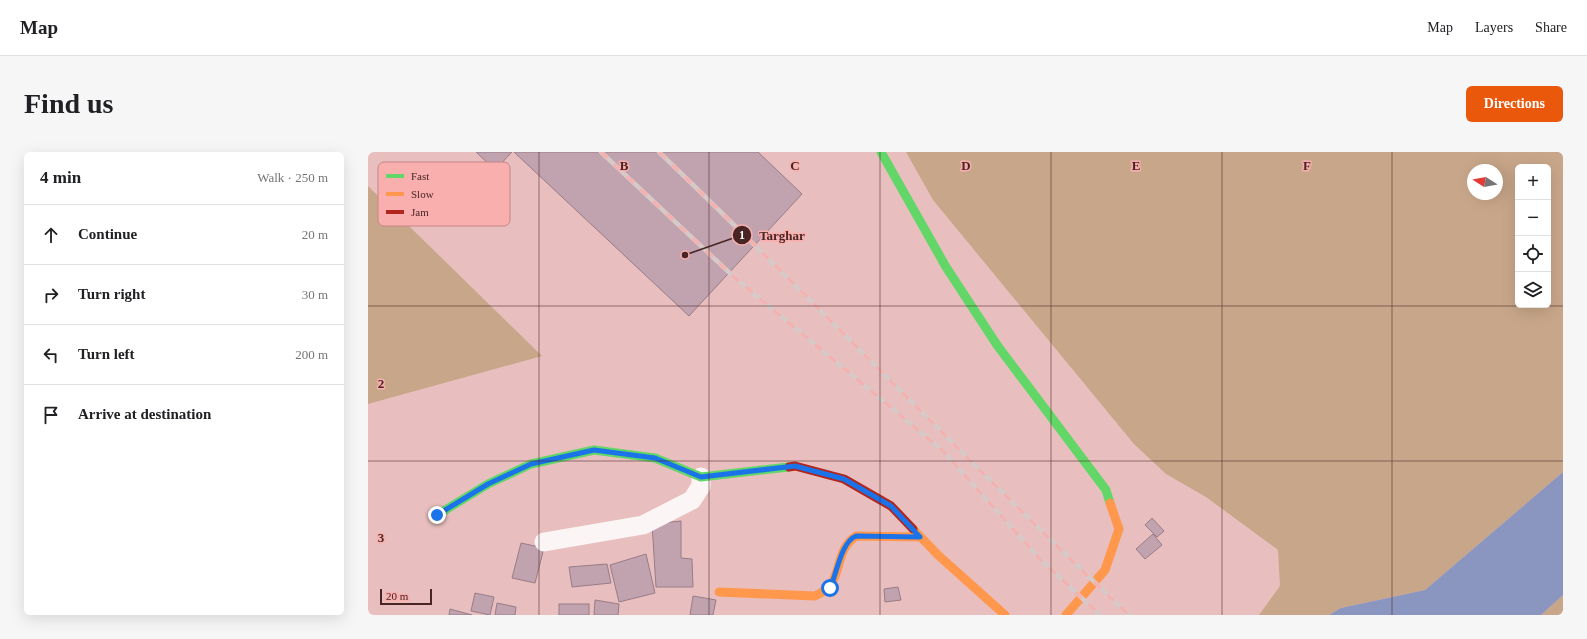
<!DOCTYPE html>
<meta charset="utf-8">
<style>
body{margin:0;font-family:Georgia,serif;background:#f6f6f6;color:#202124}
.controls{position:absolute;right:12px;top:12px;display:grid;overflow:hidden;border-radius:6px;box-shadow:0 4px 16px #0002}
.controls button{width:36px;height:36px;display:grid;place-items:center;padding:0;border:0;border-bottom:1px solid #e0e0e0;background:#fff;color:#202124;font:20px sans-serif}
.compass{position:absolute;left:1099px;top:12px;width:36px;height:36px;border-radius:50%;background:#fff;box-shadow:0 4px 16px #0002;rotate:281deg}
.scale{position:absolute;left:12px;bottom:10px;width:52px;box-sizing:border-box;padding-left:4px;border:2px solid #482424;border-top:0;font-size:11px;line-height:14px;white-space:nowrap;color:#482424;-webkit-text-stroke:3px #f9afad;paint-order:stroke}
.stop{position:absolute;width:12px;height:12px;margin:-9px;border:3px solid #1a73e8;border-radius:50%;background:#fff}
.stop.end{background:#1a73e8;border-color:#fff;box-shadow:0 1px 4px #0008}
.list{margin:0;padding:0;list-style:none}
h2{display:flex;justify-content:space-between;align-items:center;height:52px;margin:0;padding:0 16px;font-size:17px}
h2 small{font-size:13px;font-weight:400;color:#757577}
.list li{display:grid;grid-template-columns:26px 1fr auto;gap:12px;align-items:center;box-sizing:border-box;height:60px;padding:0 16px;border-top:1px solid #e0e0e0}
.list b{display:block;font-size:15px;white-space:nowrap}
.list em{font-size:13px;font-style:normal;color:#757577}
.icon{flex:none;width:22px;height:22px;fill:none;stroke:currentColor;stroke-width:2;stroke-linecap:round;stroke-linejoin:round}
.map{position:relative;flex:none;width:1195px;height:463px;overflow:hidden;border-radius:6px}
header{display:flex;align-items:center;gap:24px;box-sizing:border-box;height:56px;padding:0 20px;background:#fff;border-bottom:1px solid #e0e0e0}
header strong{font-size:19px}
nav{display:flex;gap:22px;margin-inline-start:auto;font-size:14px}
.intro{display:flex;align-items:center;justify-content:space-between;box-sizing:border-box;height:96px;padding:0 24px}
h1{margin:0;font-size:28px}
.button{padding:10px 18px;border-radius:6px;background:#ea580c;color:#fff;font-size:14px;font-weight:700}
main{display:flex;gap:24px;padding:0 24px}
aside{flex:1;background:#fff;border-radius:6px;box-shadow:0 4px 16px #0002}
.map>svg:first-child{display:block}
.green{fill:#c8a689;fill-rule:evenodd}
.water{fill:#8a96c0}
.building{fill:#c0a3af;stroke:#987c87}
.lines{fill:none;stroke-linecap:round;stroke-linejoin:round}
.street{stroke:#fcf5f5;stroke-width:19}
.fast{stroke:#63d668;stroke-width:9}
.slow{stroke:#ff974d;stroke-width:9}
.jam{stroke:#b3261e;stroke-width:9}
.rail-casing{stroke:#d6c9c8;stroke-width:4.5}
.rail{stroke:#f9afad;stroke-width:3;stroke-dasharray:9;stroke-linecap:butt}
.route{stroke:#1a73e8;stroke-width:5}
.grid{fill:none;stroke:#482424;stroke-width:1;stroke-opacity:0.55}
.key{fill:#f9afad;stroke:#c48584;stroke-width:1}
.key-label{font-size:11px;fill:#482424}
.grid-label{font-size:13px;text-anchor:middle;font-weight:bold;fill:#482424;stroke:#f9afad;stroke-width:3;stroke-linejoin:round;paint-order:stroke}
.leader{fill:none;stroke:#482424;stroke-width:1.5}
.callout-dot{fill:#482424;stroke:#f9afad;stroke-width:1.5}
.mark-label{font-size:12px;text-anchor:middle;font-weight:bold;fill:#fff}
.callout-label{font-size:13px;text-anchor:middle;font-weight:bold;fill:#482424;stroke:#f9afad;stroke-width:3;stroke-linejoin:round;paint-order:stroke}
</style>
<header>
<strong>Map</strong>
<nav><a>Map</a><a>Layers</a><a>Share</a></nav>
</header>
<div class="intro"><h1>Find us</h1><a class="button">Directions</a></div>
<main>
<aside>
<h2>4 min<small>Walk · 250 m</small></h2>
<ul class="list">
<li><svg class="icon" aria-label="ahead" viewBox="0 0 24 24"><path d="M12 20V5M6 11l6-6 6 6"/></svg><div><b>Continue</b></div><em>20 m</em></li>
<li><svg class="icon" aria-label="right" viewBox="0 0 24 24"><path d="M7 20v-9h11M14 6l5 5-5 5"/></svg><div><b>Turn right</b></div><em>30 m</em></li>
<li><svg class="icon" aria-label="left" viewBox="0 0 24 24"><path d="M17 20v-9H6M10 6l-5 5 5 5"/></svg><div><b>Turn left</b></div><em>200 m</em></li>
<li><svg class="icon" aria-label="arrive" viewBox="0 0 24 24"><path d="M6 21V4h12l-3 4 3 4H6"/></svg><div><b>Arrive at destination</b></div></li>
</ul>
</aside>
<div class="map">
<svg width="1195" height="463" viewBox="0 0 1195 463">
<rect width="100%" height="100%" fill="#e8bfbe"/>
<g class="green">
<path d="M538 0H1195V320L1057 438 973 456 961 463H891L912 434 910 398 838 345 798 322 766 292 565 48ZM1150 15H1180V153H1150ZM1105 18H1129V42H1105Z"/>
<polygon points="0,34 174,204 0,252"/>
<polygon points="1195,443 1195,463 1173,463"/>
</g>
<polygon class="water" points="1195,320 1195,443 1173,463 961,463 973,456 1057,438"/>
<g class="building">
<polygon points="108,0 144,0 127,18"/>
<polygon points="146,0 390,0 434,42 321,164"/>
<polygon points="784,366 796,379 789,385 777,373"/>
<polygon points="313,369 313,406 324,407 325,435 288,435 284,372"/>
<polygon points="785,382 794,393 777,407 768,397"/>
<polygon points="153,391 176,396 167,431 144,426"/>
<polygon points="278,402 287,441 251,450 242,413"/>
<polygon points="239,412 243,431 204,435 201,415"/>
<polygon points="530,435 533,448 517,450 516,437"/>
<polygon points="107,441 126,445 122,463 103,459"/>
<polygon points="325,444 348,448 345,463 322,463"/>
<polygon points="227,448 251,452 250,463 226,463"/>
<polygon points="129,451 148,455 147,463 127,463"/>
<rect x="191" y="452" width="30" height="11"/>
<polygon points="82,457 104,463 81,463"/>
</g>
<g class="lines">
<polyline class="street" points="176,390 275,373 324,348 333,334 333,325"/>
<g class="fast">
<polyline points="513,0 578,115 629,193 738,338 742,351"/>
<polyline points="69,363 120,332 163,312 226,298 287,306 333,325 421,315"/>
</g>
<g class="slow">
<polyline points="545,377 570,403 637,463"/>
<path d="M351 440 447 444C479 430 463 401 488 384L552 385"/>
<polyline points="698,463 737,418 751,377 742,351"/>
</g>
<polyline class="jam" points="421,315 427,314 476,327 523,354 545,377"/>
<g class="rail-casing">
<g id="rail">
<polyline points="233,0 367,126 574,298 671,406 732,463"/>
<path d="M291 0C450 152 601 312 761 463"/>
</g>
</g>
<use href="#rail" class="rail"/>
</g>
<g class="lines">
<path class="route" d="M69 363 120 332 163 312 226 298 287 306 333 325 427 314 476 327 523 354 552 385 488 384C473 390 469 421 462 436"/>
</g>
<path class="grid" d="M171 0V463M341 0V463M512 0V463M683 0V463M854 0V463M1024 0V463M0 154H1195M0 309H1195"/>
<rect x="10" y="10" width="132" height="64" rx="6" class="key"/>
<rect x="18" y="22" width="18" height="4" fill="#63d668"/>
<rect x="18" y="40" width="18" height="4" fill="#ff974d"/>
<rect x="18" y="58" width="18" height="4" fill="#b3261e"/>
<g class="key-label">
<text x="43" y="28">Fast</text>
<text x="43" y="46">Slow</text>
<text x="43" y="64">Jam</text>
</g>
<g class="grid-label">
<text x="256" y="18">B</text>
<text x="427" y="18">C</text>
<text x="598" y="18">D</text>
<text x="768" y="18">E</text>
<text x="939" y="18">F</text>
<text x="13" y="236">2</text>
<text x="13" y="390">3</text>
</g>
<path class="leader" d="M317 103L374 83"/>
<g class="callout-dot">
<circle cx="317" cy="103" r="4"/>
<circle cx="374" cy="83" r="10"/>
</g>
<g class="mark-label">
<text x="374" y="87">1</text>
</g>
<g class="callout-label">
<text x="414" y="88">Targhar</text>
</g>
</svg>
<div class="controls">
<button>+</button>
<button>−</button>
<button><svg class="icon" aria-label="locate" viewBox="0 0 24 24"><circle cx="12" cy="12" r="6"/><path d="M12 2v4M12 18v4M2 12h4M18 12h4"/></svg></button>
<button><svg class="icon" aria-label="layers" viewBox="0 0 24 24"><path d="M12 4l9 5-9 5-9-5zM3 14l9 5 9-5"/></svg></button>
</div>
<svg class="compass" viewBox="-18 -18 36 36"><path d="M0-13l5 13h-10z" fill="#e53935"/><path d="M0 13l5-13h-10z" fill="#757577"/></svg>
<div class="scale">20 m</div>
<div class="stop" style="left:462px;top:436px"></div>
<div class="stop end" style="left:69px;top:363px"></div>
</div>
</main>
